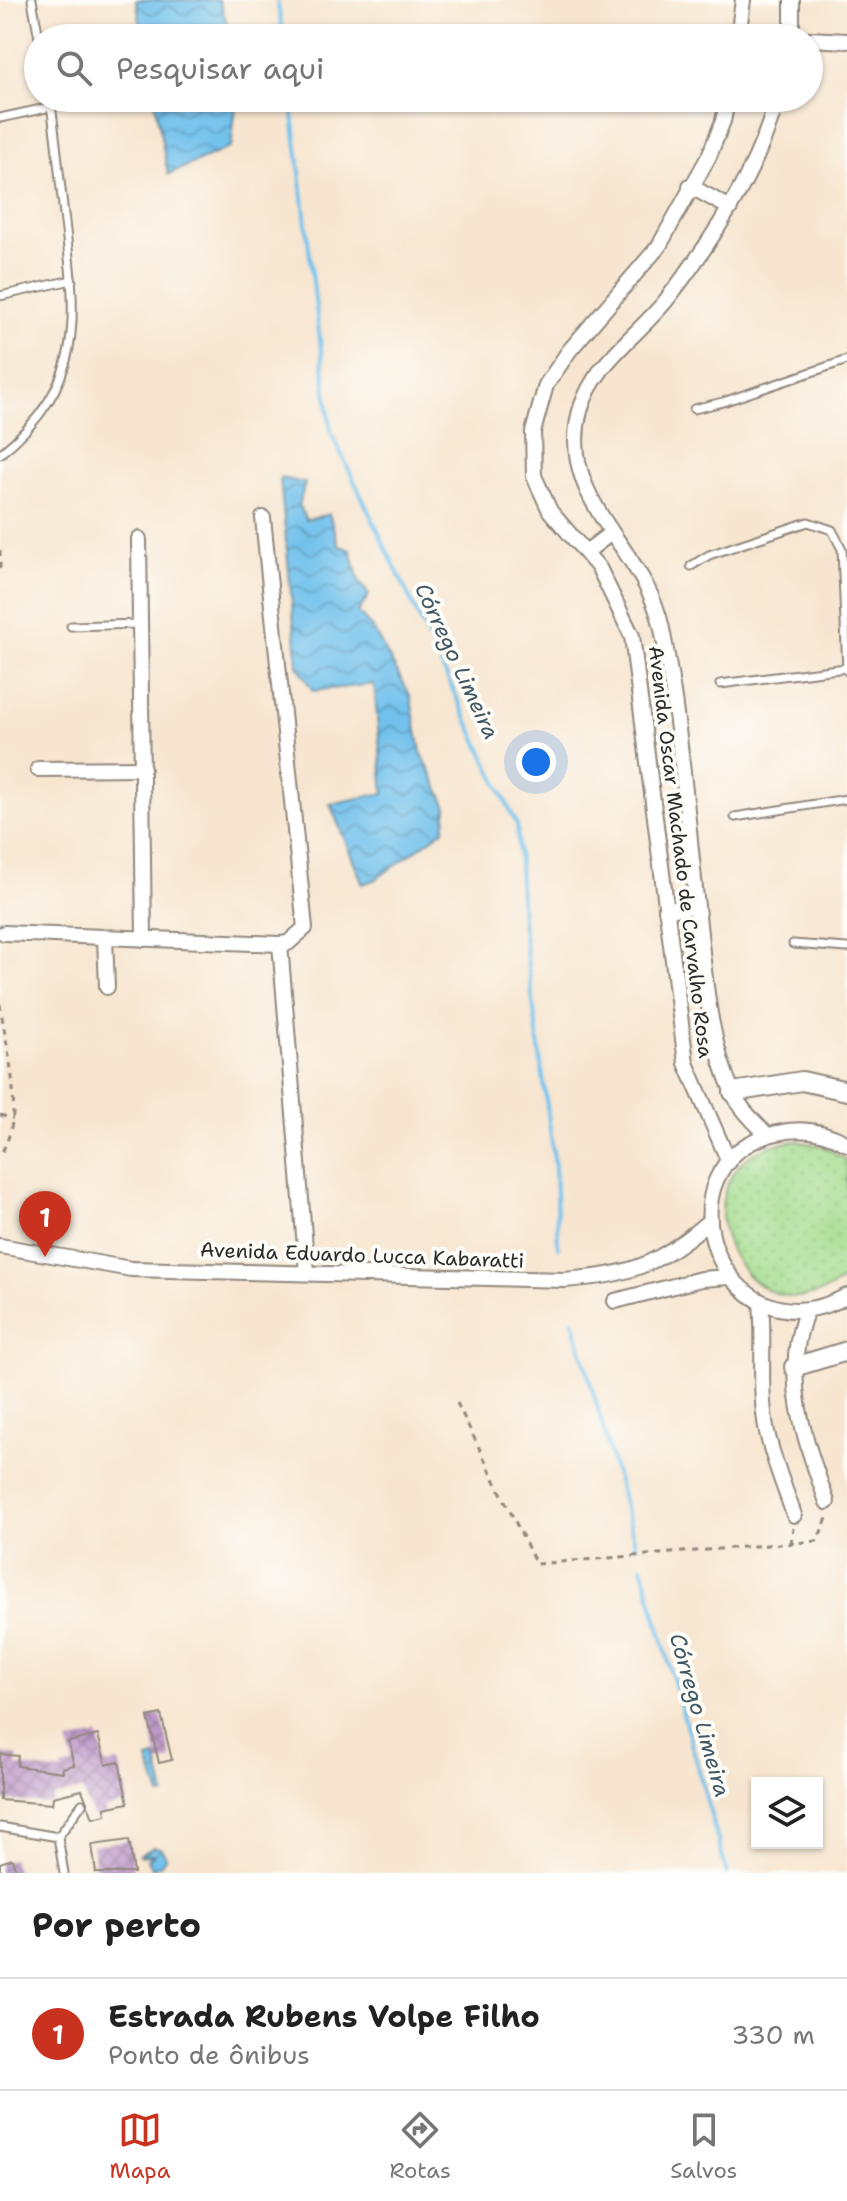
<!DOCTYPE html>
<html lang="pt">
<meta charset="utf-8">
<style>
body{margin:0;font-family:"Shantell Sans",sans-serif;background:#f6f6f6;color:#222}
.controls{position:absolute;right:24px;bottom:24px;display:grid;overflow:hidden;border-radius:0px;box-shadow:0 2px 6px #0004}
.controls button{width:72px;height:72px;display:grid;place-items:center;padding:0;border:0;border-bottom:2px solid #e0e0e0;background:#fff;color:#222;font:40px sans-serif}
.you{position:absolute;left:536px;top:762px;width:28px;height:28px;margin:-20px;border:6px solid #fff;border-radius:50%;background:#1a73e8;box-shadow:0 0 0 12px #1a73e833}
.badge{display:grid;place-items:center;width:52px;height:52px;border-radius:50%;background:#c8321e;color:#fff;font-size:26px;font-weight:700}
.pin{position:absolute;translate:-50% -66px;filter:drop-shadow(0 2px 4px #0008)}
.pin::after{content:'';position:absolute;top:42px;width:28px;height:24px;background:inherit;clip-path:polygon(0 0,100% 0,50% 100%)}
.list{margin:0;padding:0;list-style:none}
h2{display:flex;justify-content:space-between;align-items:center;height:104px;margin:0;padding:0 32px;font-size:34px}
h2 small{font-size:26px;font-weight:400;color:#767676}
.list li{display:grid;grid-template-columns:52px 1fr auto;gap:24px;align-items:center;box-sizing:border-box;height:112px;padding:0 32px;border-top:2px solid #e0e0e0}
.list b{display:block;font-size:30px;white-space:nowrap}
.list p{margin:0;font-size:26px;white-space:nowrap;color:#767676}
.list em{font-size:26px;font-style:normal;color:#767676}
.icon{flex:none;width:44px;height:44px;fill:none;stroke:currentColor;stroke-width:2;stroke-linecap:round;stroke-linejoin:round}
.map{position:relative;flex:none;width:847px;height:1873px;overflow:hidden}
.search{position:absolute;background:#fff;box-shadow:0 2px 6px #0004;left:24px;right:24px;top:24px;height:88px;display:flex;align-items:center;gap:20px;box-sizing:border-box;padding:0 28px;border-radius:44px;color:#767676;font-size:30px}
.sheet{height:216px;background:#fff}
nav{display:flex;justify-content:space-around;align-items:center;box-sizing:border-box;height:112px;border-top:2px solid #e0e0e0;background:#fff;font-size:22px;color:#767676}
nav a{display:grid;justify-items:center;gap:4px}
nav .on{color:#c8321e}
.map>svg:first-child{display:block}
.garden{fill:url(#garden-dots);stroke:#68845c;stroke-width:2}
.water{fill:url(#water-waves);stroke:#4e768c;stroke-width:2}
.lines{fill:none;stroke-linecap:round;stroke-linejoin:round}
.stream{stroke:#71c1ec;stroke-width:4}
.building{fill:url(#building-cross-hatch)}
.service-casing{stroke:#91887d;stroke-width:11}
.minor-casing{stroke:#91887d;stroke-width:18}
.tertiary-casing{stroke:#91887d;stroke-width:22}
.path{stroke:#91887d;stroke-width:3;stroke-dasharray:6 6;stroke-linecap:butt}
.service{stroke:#fff;stroke-width:7}
.minor{stroke:#fff;stroke-width:14}
.tertiary{stroke:#fff;stroke-width:18}
.labels{text-anchor:middle;dominant-baseline:central;stroke-width:8;stroke-linejoin:round;paint-order:stroke}
.street-label{font-size:20px;fill:#2b2b2b;stroke:#fdfcf7}
.water-label{font-size:22px;font-style:italic;fill:#405865;stroke:#fdfcf7}
</style>
<div class="map">
<svg width="847" height="1873" viewBox="0 0 847 1873">
<defs>
<pattern id="garden-dots" width="8" height="8" patternUnits="userSpaceOnUse" patternTransform="scale(2)"><rect width="8" height="8" fill="#a4dc8e"/><path d="M2 2h.1M6 6h.1" fill="none" stroke="#8dbd7b" stroke-width="1.8" stroke-linecap="round"/></pattern>
<pattern id="water-waves" width="16" height="10" patternUnits="userSpaceOnUse" patternTransform="scale(2)"><rect width="16" height="10" fill="#71c1ec"/><path d="M0 5q4-4 8 0t8 0" fill="none" stroke="#5d9dbf"/></pattern>
<pattern id="building-cross-hatch" width="8" height="8" patternUnits="userSpaceOnUse" patternTransform="scale(2)"><rect width="8" height="8" fill="#bd96c9"/><path d="M0 0l8 8M0 8l8-8" fill="none" stroke="#9a7ba3"/></pattern>
</defs>
<rect width="100%" height="100%" fill="#fdfcf7"/>
<filter id="ink" filterUnits="userSpaceOnUse"><feTurbulence type="fractalNoise" baseFrequency=".0125" numOctaves="2"/><feDisplacementMap in="SourceGraphic" scale="16" xChannelSelector="R" yChannelSelector="G"/><feConvolveMatrix kernelMatrix="1 2 1 2 8 2 1 2 1" color-interpolation-filters="sRGB"/></filter>
<filter id="wash" filterUnits="userSpaceOnUse"><feTurbulence type="fractalNoise" baseFrequency=".006" numOctaves="4" result="noise"/><feDisplacementMap in="SourceGraphic" scale="32" xChannelSelector="R" yChannelSelector="G"/><feGaussianBlur stdDeviation="1.8" result="paint"/><feColorMatrix in="noise" values="0 0 0 0 0 0 0 0 0 0 0 0 0 0 0 0 0 1.4 0 .05"/><feComposite in="paint" operator="in"/></filter>
<g filter="url(#wash)">
<rect width="100%" height="100%" fill="#f7e5cf"/>
<path class="garden" d="M797 1141 822 1146 847 1160V1277C741 1361 654 1153 797 1141Z"/>
<g class="water">
<polygon points="136,0 219,0 232,38 143,38"/>
<polygon points="154,98 237,98 231,147 168,174"/>
<polygon points="280,478 305,483 299,505 306,520 329,514 339,546 351,550 359,581 369,595 358,612 373,629 410,695 421,752 447,807 444,830 376,879 363,884 330,804 384,793 374,684 313,691 298,666"/>
<polygon points="156,1757 165,1795 160,1796 148,1759"/>
<polygon points="154,1847 161,1848 166,1857 160,1865 152,1868 147,1860 153,1855 138,1856"/>
</g>
<g class="lines">
<g class="stream">
<polyline points="277,0 284,38"/>
<polyline points="291,98 331,432 517,825 522,920 555,1167 558,1247"/>
<polyline points="573,1320 636,1546"/>
<polyline points="642,1566 727,1873"/>
</g>
</g>
<g id="blocks">
<g class="building">
<polygon points="161,1714 172,1760 159,1763 148,1717"/>
<polygon points="98,1735 106,1765 119,1762 128,1803 105,1808 106,1815 93,1818 82,1790 53,1797 52,1804 0,1800 0,1754 18,1756 17,1766 63,1772 62,1768 74,1765 68,1742"/>
<polygon points="129,1840 134,1873 96,1873 92,1845"/>
<polygon points="12,1859 17,1873 0,1873 0,1863"/>
</g>
</g>
</g>
<g filter="url(#ink)">
<use href="#blocks" fill-opacity="0" stroke="#91887d" stroke-width="2"/>
<g class="lines">
<g class="service-casing">
<g id="service">
<polyline points="32,0 39,38"/>
<polyline points="0,118 51,107"/>
<polyline points="0,296 72,280"/>
<polyline points="694,409 723,402 847,360"/>
<path d="M0 454C88 383 76 315 64 214 59 176 56 136 50 98"/>
<polyline points="691,566 709,555 808,522 832,530 842,549 847,671"/>
<polyline points="71,626 139,624"/>
<polyline points="720,684 846,668"/>
<polyline points="735,817 847,799"/>
<polyline points="793,944 847,948"/>
<polyline points="0,1827 58,1837 64,1873"/>
<polyline points="58,1837 82,1804"/>
</g>
</g>
<g class="minor-casing">
<g id="minor">
<polyline points="738,38 743,0"/>
<polyline points="792,38 792,0"/>
<polyline points="809,39 847,41"/>
<polyline points="728,98 723,121 709,156 659,246 569,351 546,385 533,432 534,476 550,511 599,568 632,636 686,1063 729,1162"/>
<polyline points="690,186 730,208"/>
<polyline points="139,539 144,939"/>
<polyline points="586,552 611,533"/>
<polyline points="38,769 143,768"/>
<polyline points="666,910 697,906"/>
<polyline points="4,933 280,944 288,943 305,928 263,518"/>
<polyline points="105,938 107,987"/>
<polyline points="280,944 307,1272"/>
<path d="M767 1135C754 1121 741 1110 733 1093 708 1038 705 975 698 916 687 821 681 723 662 629 646 548 556 501 580 411 594 362 638 336 668 298 713 240 759 170 777 98"/>
<path d="M847 1144C825 1131 802 1127 777 1133 650 1161 719 1364 847 1296"/>
<path d="M0 1246 131 1269 564 1280C631 1275 657 1266 709 1221"/>
<polyline points="615,1301 701,1279 729,1277"/>
<path d="M761 1302C765 1345 758 1389 767 1432 773 1460 785 1488 794 1515"/>
<path d="M807 1310C780 1375 805 1440 827 1502"/>
</g>
</g>
<g class="tertiary-casing">
<g id="tertiary">
<polyline points="733,1092 802,1081 847,1091"/>
<polyline points="794,1367 847,1351"/>
</g>
</g>
<g class="path">
<polyline points="0,550 0,570"/>
<path d="M0 1004C6 1049 27 1114 0 1155"/>
<polyline points="0,1115 13,1119"/>
<polyline points="457,1403 536,1564 817,1541 828,1516"/>
<polyline points="791,1544 793,1528"/>
</g>
<use href="#service" class="service"/>
<use href="#minor" class="minor"/>
<use href="#tertiary" class="tertiary"/>
</g>
</g>
<g class="labels">
<g class="street-label">
<text transform="translate(681 852) rotate(83)">Avenida Oscar Machado de Carvalho Rosa</text>
<text transform="translate(362 1255) rotate(2)">Avenida Eduardo Lucca Kabaratti</text>
</g>
<g class="water-label">
<text transform="translate(457 661) rotate(65)">Córrego Limeira</text>
<text transform="translate(700 1715) rotate(74)">Córrego Limeira</text>
</g>
</g>
</svg>
<div class="controls">
<button><svg class="icon" aria-label="layers" viewBox="0 0 24 24"><path d="M12 4l9 5-9 5-9-5zM3 14l9 5 9-5"/></svg></button>
</div>
<div class="you"></div>
<div class="pin badge" style="left:45px;top:1257px">1</div>
<div class="search"><svg class="icon" aria-label="search" viewBox="0 0 24 24"><circle cx="10" cy="10" r="6"/><path d="M15 15l6 6"/></svg>Pesquisar aqui</div>
</div>
<section class="sheet">
<h2>Por perto<small></small></h2>
<ul class="list">
<li><span class="badge">1</span><div><b>Estrada Rubens Volpe Filho</b><p>Ponto de ônibus</p></div><em>330 m</em></li>
</ul>
</section>
<nav>
<a class="on"><svg class="icon" aria-label="map" viewBox="0 0 24 24"><path d="M3 6l6-2 6 2 6-2v14l-6 2-6-2-6 2zM9 4v14M15 6v14"/></svg>Mapa</a>
<a><svg class="icon" aria-label="directions" viewBox="0 0 24 24"><path d="M12 3l9 9-9 9-9-9zM9 14v-3h6M13 9l2 2-2 2"/></svg>Rotas</a>
<a><svg class="icon" aria-label="saved" viewBox="0 0 24 24"><path d="M7 4h10v16l-5-4-5 4z"/></svg>Salvos</a>
</nav>
